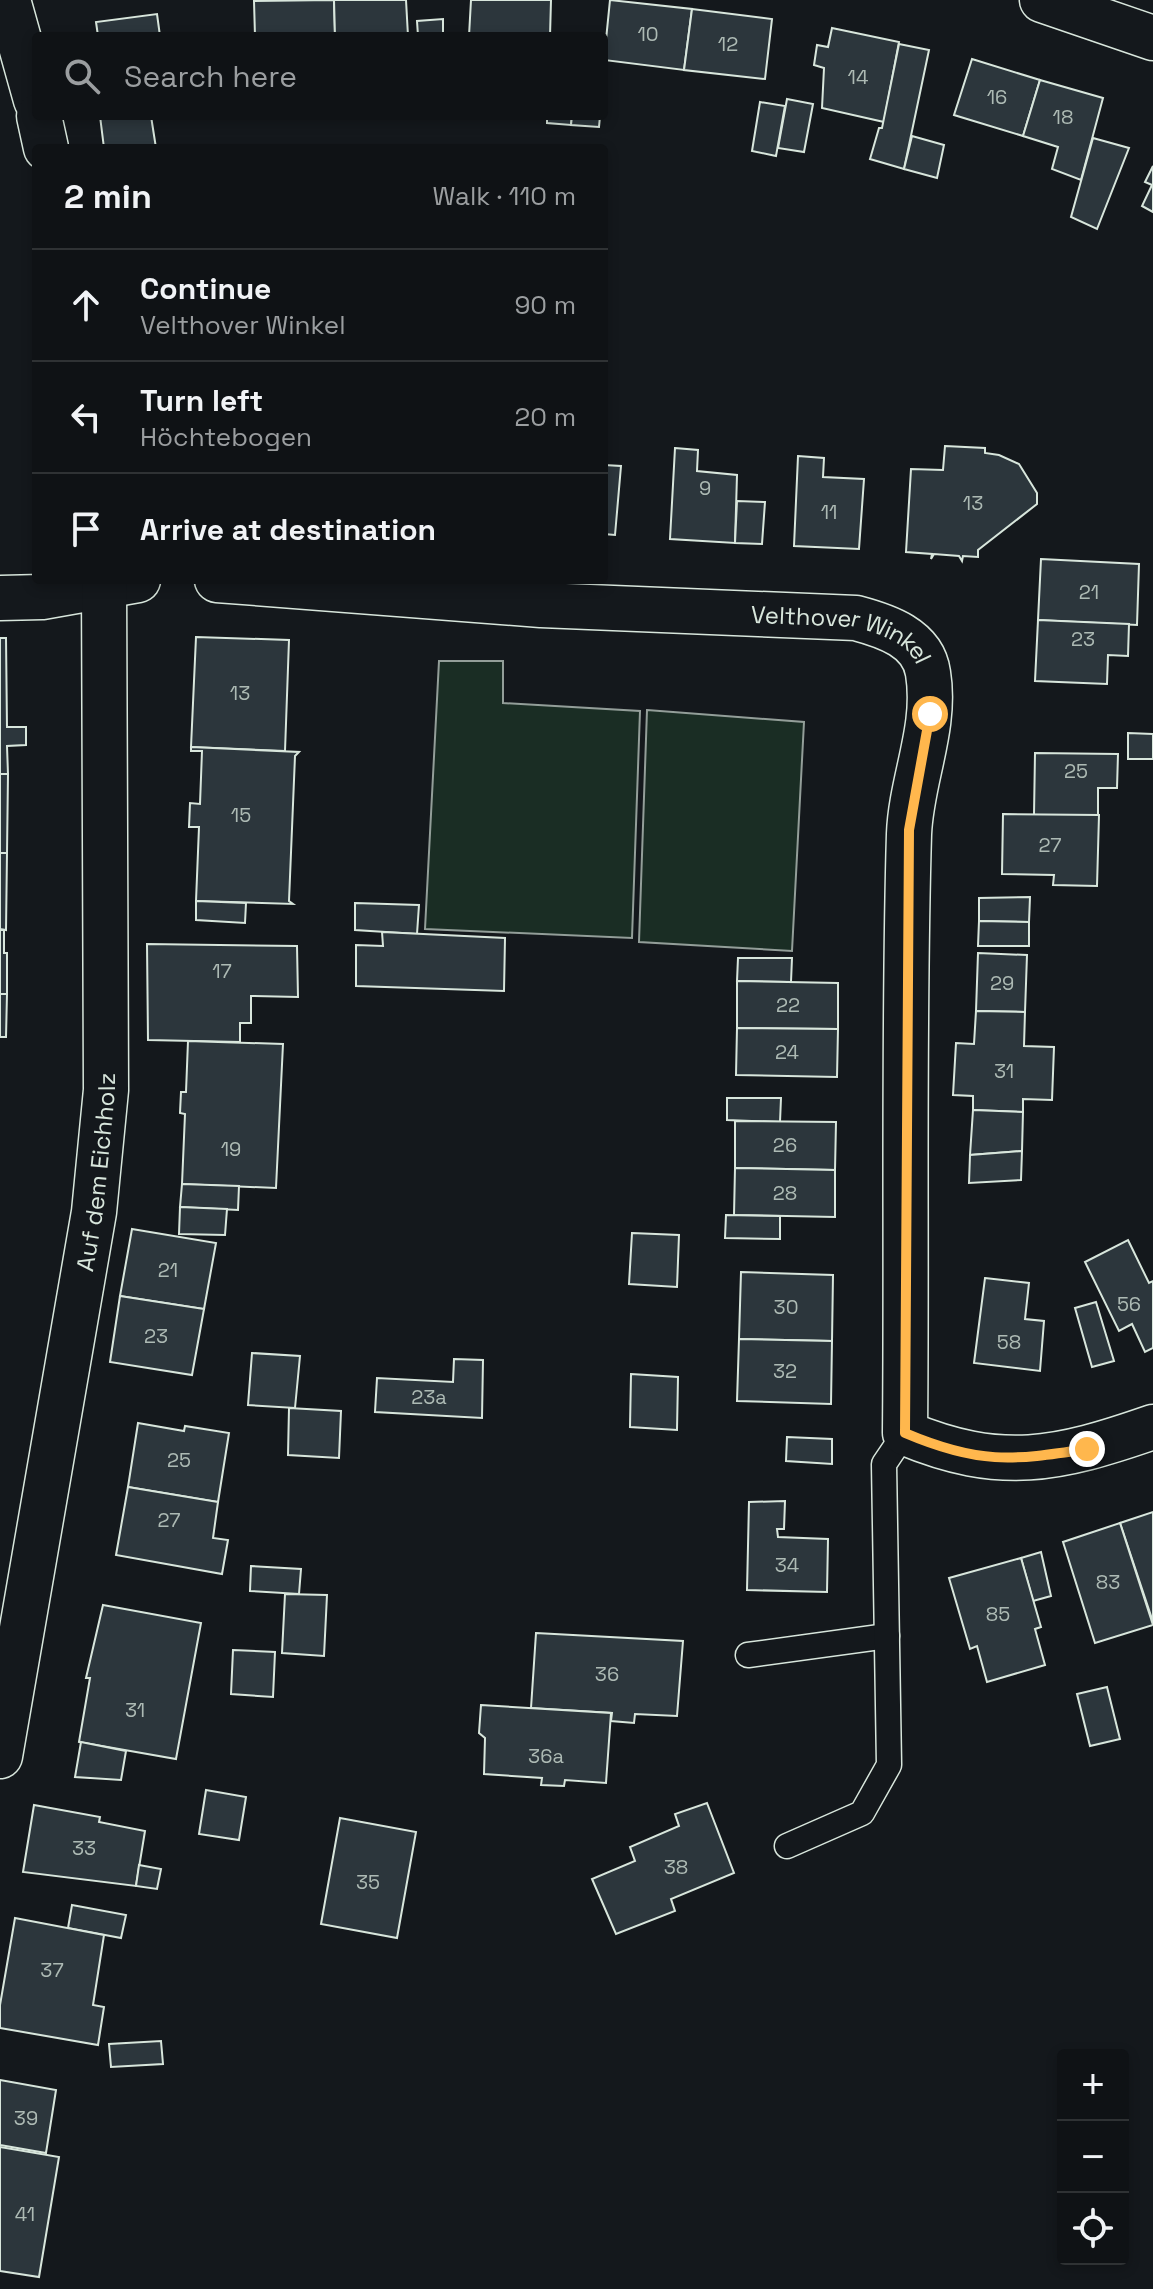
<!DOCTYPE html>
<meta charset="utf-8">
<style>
body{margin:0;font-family:"Space Grotesk",sans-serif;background:#1d2022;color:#f1f3f6}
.controls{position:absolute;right:24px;bottom:24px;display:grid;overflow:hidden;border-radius:8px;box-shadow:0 4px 12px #0003}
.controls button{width:72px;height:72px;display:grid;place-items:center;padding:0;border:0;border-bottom:2px solid #2f3234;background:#0f1215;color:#f1f3f6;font:40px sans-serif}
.stop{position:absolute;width:24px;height:24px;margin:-18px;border:6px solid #ffb74d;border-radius:50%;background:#fff}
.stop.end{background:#ffb74d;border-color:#fff;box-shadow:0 2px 8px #0008}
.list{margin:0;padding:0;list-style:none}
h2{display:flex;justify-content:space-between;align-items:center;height:104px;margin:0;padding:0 32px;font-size:34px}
h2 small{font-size:26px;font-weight:400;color:#9b9ea0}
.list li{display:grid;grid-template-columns:52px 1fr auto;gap:24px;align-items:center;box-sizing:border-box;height:112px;padding:0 32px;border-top:2px solid #2f3234}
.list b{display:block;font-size:30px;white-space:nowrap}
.list p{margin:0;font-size:26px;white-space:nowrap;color:#9b9ea0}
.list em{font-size:26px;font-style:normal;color:#9b9ea0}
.icon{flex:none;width:44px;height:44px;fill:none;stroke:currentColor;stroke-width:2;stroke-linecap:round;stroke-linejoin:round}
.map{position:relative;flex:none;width:1153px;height:2289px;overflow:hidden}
.search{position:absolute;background:#0f1215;box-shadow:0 4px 12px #0003;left:32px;top:32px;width:576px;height:88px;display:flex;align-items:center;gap:20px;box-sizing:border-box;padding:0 28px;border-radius:8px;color:#9b9ea0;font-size:30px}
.panel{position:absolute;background:#0f1215;box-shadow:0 4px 12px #0003;left:32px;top:144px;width:576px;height:440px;border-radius:8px}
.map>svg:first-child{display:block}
.green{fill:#1a2d24;stroke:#939e99;stroke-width:2}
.building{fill:#2c363c;stroke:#d8e6dc;stroke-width:2}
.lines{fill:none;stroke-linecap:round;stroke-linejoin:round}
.lane-casing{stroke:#d8e6dc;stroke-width:27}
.street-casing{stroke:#d8e6dc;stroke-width:47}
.lane{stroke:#14181c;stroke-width:24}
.street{stroke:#14181c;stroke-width:44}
.route{stroke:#ffb74d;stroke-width:10}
.labels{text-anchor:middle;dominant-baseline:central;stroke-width:6;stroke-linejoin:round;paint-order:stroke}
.number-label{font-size:20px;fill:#adbab4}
.street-label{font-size:24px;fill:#d8e6dc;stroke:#14181c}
</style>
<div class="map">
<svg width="1153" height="2289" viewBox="0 0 1153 2289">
<rect width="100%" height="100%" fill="#14181c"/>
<g class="green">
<polygon points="439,661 503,661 503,703 640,711 632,938 425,929"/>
<polygon points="647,710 804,722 792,951 639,942"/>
</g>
<g class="building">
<polygon points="334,0 335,36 255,36 254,1"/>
<polygon points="334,0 406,0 408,36 335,36"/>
<polygon points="471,0 551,0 550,36 469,36"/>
<polygon points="610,0 692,9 684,70 604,60"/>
<polygon points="692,9 772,19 765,79 684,70"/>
<polygon points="157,14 160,36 98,36 96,22"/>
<polygon points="443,19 443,36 418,36 417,21"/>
<polygon points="832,28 899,42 884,122 822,108 824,68 814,65 817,45 828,47"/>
<polygon points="899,44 929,50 904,169 870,159 879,128 882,128"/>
<polygon points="972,59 1040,80 1023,136 954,115"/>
<polygon points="1040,80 1103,98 1081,180 1052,169 1058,147 1023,136"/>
<polygon points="787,99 813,104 804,152 778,148"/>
<polygon points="760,102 785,106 776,156 752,151"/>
<polygon points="100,116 151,116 156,148 104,148"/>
<polygon points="547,116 572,116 571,125 547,123"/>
<polygon points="572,116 600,116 599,127 571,125"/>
<polygon points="912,136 944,145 937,178 904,169"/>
<polygon points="1093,138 1129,148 1097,229 1071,217"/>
<polygon points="1153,166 1153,212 1142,206 1152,185 1145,182"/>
<polygon points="945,446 985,448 985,453 999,455 1019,464 1037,493 1037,504 978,550 978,557 963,556 962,561 959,556 934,554 931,559 932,554 906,552 911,469 943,470"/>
<polygon points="675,448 698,450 697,471 737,475 735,543 670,539"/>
<polygon points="798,456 824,458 823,477 864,479 859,549 794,546"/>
<polygon points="604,465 621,466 615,535 604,534"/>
<polygon points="737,501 765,502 762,544 735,543"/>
<polygon points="1041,559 1139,564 1137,625 1038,620"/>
<polygon points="1038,620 1129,624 1128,656 1108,655 1107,684 1035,681"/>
<polygon points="196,637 289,640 285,751 191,747"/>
<polygon points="0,638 6,638 7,727 26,727 26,745 7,746 8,774 0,774"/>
<polygon points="1128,733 1153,734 1153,759 1128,759"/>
<polygon points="191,747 299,752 295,756 289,901 293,904 196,901 199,827 189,827 190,803 200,804 202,751 191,751"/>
<polygon points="1035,753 1118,754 1117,788 1098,788 1098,815 1034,815"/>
<polygon points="0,774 8,774 7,853 0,853"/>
<polygon points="1003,814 1099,815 1097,886 1053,885 1054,875 1002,874"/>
<polygon points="0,853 7,853 6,930 0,929"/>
<polygon points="1030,897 1029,922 979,921 979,898"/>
<polygon points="196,901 246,903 245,923 196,920"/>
<polygon points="355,903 419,905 417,934 355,930"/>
<polygon points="979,921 1029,922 1029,946 978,946"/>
<polygon points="0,930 4,930 4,953 7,953 7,994 0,994"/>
<polygon points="382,932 505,938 504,991 356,986 356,945 383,946"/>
<polygon points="147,944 297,946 298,997 251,996 251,1023 240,1023 240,1042 148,1040"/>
<polygon points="978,953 1027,955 1025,1012 976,1011"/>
<polygon points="738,958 792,958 791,982 737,981"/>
<polygon points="737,981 838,983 838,1029 737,1028"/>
<polygon points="0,994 7,994 6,1037 0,1037"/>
<polygon points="976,1011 1025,1012 1024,1046 1054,1047 1052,1100 1023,1099 1023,1112 973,1110 973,1096 953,1095 956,1043 974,1044"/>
<polygon points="737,1028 838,1029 837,1077 736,1075"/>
<polygon points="188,1041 283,1044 276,1188 182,1184 185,1114 180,1113 181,1092 186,1092"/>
<polygon points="727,1098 781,1098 780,1122 727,1120"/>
<polygon points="973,1110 1023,1112 1022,1151 970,1155"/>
<polygon points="735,1121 836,1122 835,1170 735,1168"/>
<polygon points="1022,1151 1021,1180 969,1183 970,1155"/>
<polygon points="735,1168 835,1170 835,1217 734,1215"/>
<polygon points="182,1184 239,1186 238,1210 180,1207"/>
<polygon points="180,1207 227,1209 225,1235 179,1234"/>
<polygon points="726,1215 780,1216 780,1239 725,1238"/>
<polygon points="132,1229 216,1243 204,1309 120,1296"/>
<polygon points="632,1233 679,1235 677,1287 629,1284"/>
<polygon points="1128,1240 1149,1283 1153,1281 1153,1348 1145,1352 1132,1324 1119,1331 1085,1262"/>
<polygon points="741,1272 833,1275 832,1341 739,1339"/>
<polygon points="985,1278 1029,1283 1025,1319 1044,1321 1040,1371 974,1363"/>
<polygon points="120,1296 204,1309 192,1375 110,1362"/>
<polygon points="1096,1302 1114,1361 1092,1367 1075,1308"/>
<polygon points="739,1339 832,1341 831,1404 737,1401"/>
<polygon points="252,1353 300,1356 295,1408 248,1405"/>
<polygon points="454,1359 483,1360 482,1418 375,1412 377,1378 453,1382"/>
<polygon points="631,1374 678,1377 677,1430 630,1427"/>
<polygon points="289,1408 341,1411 339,1458 288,1455"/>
<polygon points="138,1423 184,1431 185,1426 229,1433 218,1502 128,1487"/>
<polygon points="787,1437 832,1439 832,1464 786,1461"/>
<polygon points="128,1487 218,1502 213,1538 228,1540 222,1574 116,1555"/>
<polygon points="785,1501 784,1529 777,1529 778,1537 828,1539 827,1592 747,1590 749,1502"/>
<polygon points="1153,1512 1153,1622 1120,1523"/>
<polygon points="1120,1523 1153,1625 1095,1643 1063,1542"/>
<polygon points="1041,1552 1051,1596 1033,1601 1021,1558"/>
<polygon points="1021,1558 1041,1627 1035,1629 1045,1665 987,1682 977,1646 970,1649 949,1578"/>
<polygon points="251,1566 301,1569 299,1594 250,1591"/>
<polygon points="285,1594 327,1595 324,1656 282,1653"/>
<polygon points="103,1605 201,1623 176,1759 79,1742 90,1678 86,1678"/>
<polygon points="536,1633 683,1641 677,1716 635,1714 634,1723 611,1721 612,1713 531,1708"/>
<polygon points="233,1650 275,1652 273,1697 231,1694"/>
<polygon points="1107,1687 1120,1739 1090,1746 1077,1694"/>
<polygon points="481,1705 611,1713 606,1783 565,1780 564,1786 541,1785 542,1778 484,1774 485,1738 479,1733"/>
<polygon points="81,1742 126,1751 121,1780 75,1777"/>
<polygon points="206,1790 246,1797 239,1840 199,1834"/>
<polygon points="707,1803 734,1873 671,1899 675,1911 616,1934 592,1879 635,1861 630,1847 679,1826 675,1814"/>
<polygon points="34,1805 100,1817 99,1822 145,1831 136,1886 23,1872"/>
<polygon points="340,1818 416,1832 397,1938 321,1924"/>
<polygon points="139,1865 161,1869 157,1889 136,1886"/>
<polygon points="72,1905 126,1915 121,1938 68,1928"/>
<polygon points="15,1918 104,1935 93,2005 104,2007 98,2045 0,2028 0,2005"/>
<polygon points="161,2041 163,2064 111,2067 109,2044"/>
<polygon points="0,2080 56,2090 46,2153 0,2145"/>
<polygon points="0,2147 59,2157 39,2277 0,2271"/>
</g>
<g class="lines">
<g class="lane-casing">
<g id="lane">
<polyline points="748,1655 887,1636"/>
<polyline points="787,1846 862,1813 889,1765 884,1464 905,1433"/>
</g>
</g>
<g class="street-casing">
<g id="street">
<polyline points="8,0 36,100"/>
<polyline points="1042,0 1153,38"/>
<polyline points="39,116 46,148"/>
<path id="s1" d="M217 580 541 605 856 618C886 626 923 638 928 673 937 728 911 780 909 834 903 1034 907 1234 905 1433 1001 1473 1058 1460 1153 1427"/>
<polyline points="0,598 42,597 138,580"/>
<path id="s2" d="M0 1756 94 1212 106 1090 104 580"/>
</g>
</g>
<use href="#lane" class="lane"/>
<use href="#street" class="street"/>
</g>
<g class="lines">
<path class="route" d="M930 714 909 830 905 1433C978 1464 1011 1461 1087 1449"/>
</g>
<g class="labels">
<g class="number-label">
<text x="648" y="34">10</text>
<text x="728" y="44">12</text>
<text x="858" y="77">14</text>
<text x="997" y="97">16</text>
<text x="1063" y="117">18</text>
<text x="705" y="488">9</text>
<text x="973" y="503">13</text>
<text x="829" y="512">11</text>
<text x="1089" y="592">21</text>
<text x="1083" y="639">23</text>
<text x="240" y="693">13</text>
<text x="1076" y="771">25</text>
<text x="241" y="815">15</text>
<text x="1050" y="845">27</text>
<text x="222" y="971">17</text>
<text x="1002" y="983">29</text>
<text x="788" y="1005">22</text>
<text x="787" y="1052">24</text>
<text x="1004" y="1071">31</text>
<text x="785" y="1145">26</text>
<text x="231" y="1149">19</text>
<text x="785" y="1193">28</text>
<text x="168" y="1270">21</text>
<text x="1129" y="1304">56</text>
<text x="786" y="1307">30</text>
<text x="156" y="1336">23</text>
<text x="1009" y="1342">58</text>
<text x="785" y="1371">32</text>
<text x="429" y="1397">23a</text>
<text x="179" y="1460">25</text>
<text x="169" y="1520">27</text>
<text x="787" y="1565">34</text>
<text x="1108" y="1582">83</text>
<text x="998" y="1614">85</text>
<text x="607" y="1674">36</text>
<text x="135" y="1710">31</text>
<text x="546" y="1756">36a</text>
<text x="84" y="1848">33</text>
<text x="676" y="1867">38</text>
<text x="368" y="1882">35</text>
<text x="52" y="1970">37</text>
<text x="26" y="2118">39</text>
<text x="25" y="2214">41</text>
</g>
<g class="street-label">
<text stroke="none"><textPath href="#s1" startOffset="630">Velthover Winkel</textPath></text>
<text stroke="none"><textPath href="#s2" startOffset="592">Auf dem Eichholz</textPath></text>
</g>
</g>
</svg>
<div class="controls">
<button>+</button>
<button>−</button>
<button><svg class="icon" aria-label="locate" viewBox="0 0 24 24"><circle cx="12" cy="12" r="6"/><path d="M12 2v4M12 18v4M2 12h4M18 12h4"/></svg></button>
</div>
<div class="stop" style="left:930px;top:714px"></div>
<div class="stop end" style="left:1087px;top:1449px"></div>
<div class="search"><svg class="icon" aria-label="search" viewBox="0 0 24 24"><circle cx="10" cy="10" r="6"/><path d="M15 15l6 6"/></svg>Search here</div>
<section class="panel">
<h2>2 min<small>Walk · 110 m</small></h2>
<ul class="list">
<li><svg class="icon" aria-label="ahead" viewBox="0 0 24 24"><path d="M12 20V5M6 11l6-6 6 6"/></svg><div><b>Continue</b><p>Velthover Winkel</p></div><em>90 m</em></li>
<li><svg class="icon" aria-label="left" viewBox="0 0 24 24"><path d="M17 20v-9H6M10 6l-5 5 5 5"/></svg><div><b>Turn left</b><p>Höchtebogen</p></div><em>20 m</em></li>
<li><svg class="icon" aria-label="arrive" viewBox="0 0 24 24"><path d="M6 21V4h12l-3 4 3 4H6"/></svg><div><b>Arrive at destination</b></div></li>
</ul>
</section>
</div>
